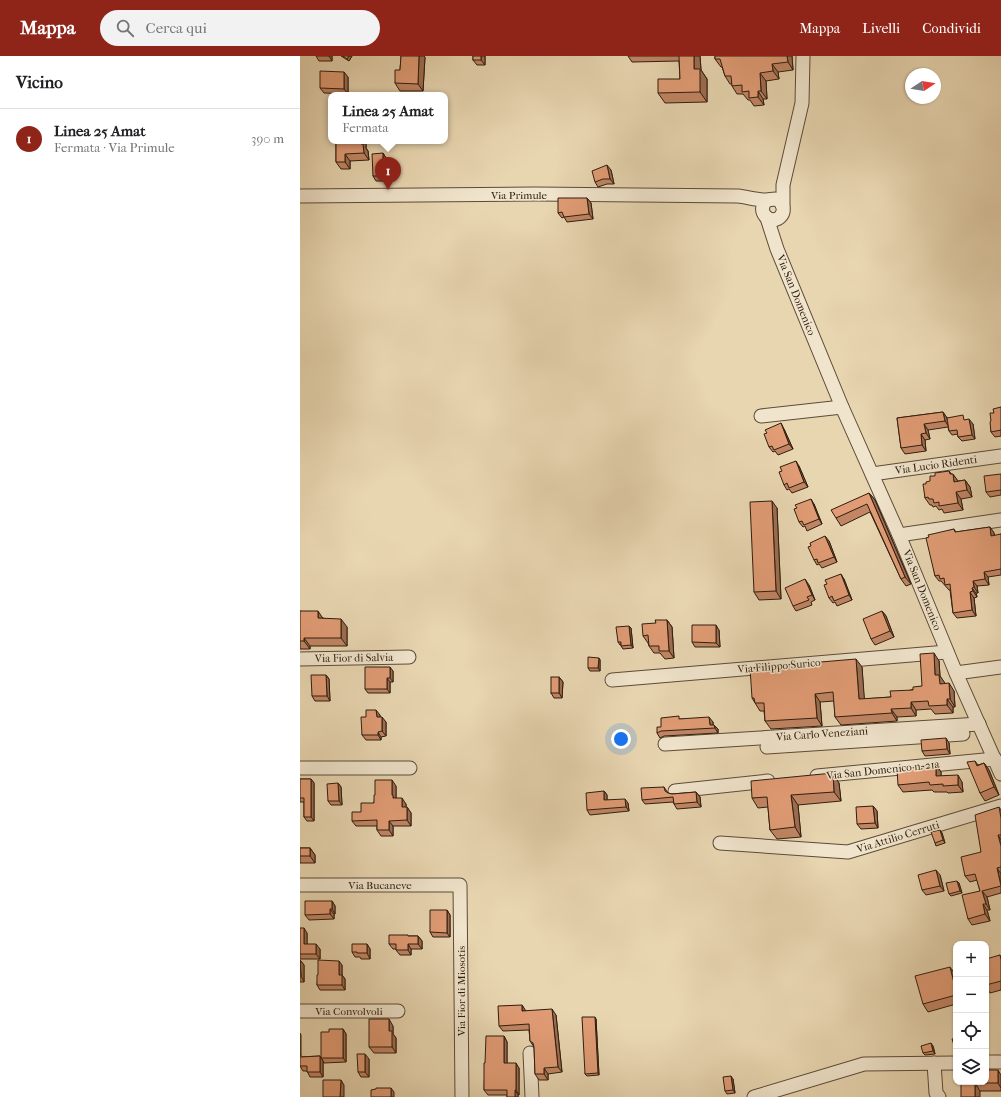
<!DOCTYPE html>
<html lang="it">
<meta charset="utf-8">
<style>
body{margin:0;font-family:"IM FELL French Canon",serif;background:#f2f2f2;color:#202124}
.controls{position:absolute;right:12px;bottom:12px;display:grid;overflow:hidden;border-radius:8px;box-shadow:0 1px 3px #0004}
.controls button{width:36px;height:36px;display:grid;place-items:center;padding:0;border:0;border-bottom:1px solid #e0e0e0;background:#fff;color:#202124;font:20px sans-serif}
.compass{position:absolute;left:605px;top:12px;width:36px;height:36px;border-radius:50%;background:#fff;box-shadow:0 1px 3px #0004;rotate:78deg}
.you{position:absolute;left:321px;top:683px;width:14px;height:14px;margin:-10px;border:3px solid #fff;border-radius:50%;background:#1a73e8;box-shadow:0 0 0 6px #1a73e833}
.badge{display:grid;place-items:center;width:26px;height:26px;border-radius:50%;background:#8f2418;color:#fff;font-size:13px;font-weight:700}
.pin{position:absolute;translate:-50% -33px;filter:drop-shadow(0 1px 2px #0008)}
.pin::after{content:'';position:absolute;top:21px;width:14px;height:12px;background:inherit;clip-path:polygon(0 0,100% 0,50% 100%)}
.popup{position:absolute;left:28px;top:36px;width:120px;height:52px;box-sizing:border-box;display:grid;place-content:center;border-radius:8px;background:#fff;filter:drop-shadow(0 1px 3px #0005);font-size:13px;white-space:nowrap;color:#757577}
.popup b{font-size:15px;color:#202124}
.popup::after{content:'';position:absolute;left:50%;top:100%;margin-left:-8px;border:8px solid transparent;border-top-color:#fff}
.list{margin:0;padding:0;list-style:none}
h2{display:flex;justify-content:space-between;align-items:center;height:52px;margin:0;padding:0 16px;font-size:17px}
h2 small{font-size:13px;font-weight:400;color:#757577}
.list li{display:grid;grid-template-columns:26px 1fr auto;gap:12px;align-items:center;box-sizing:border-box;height:60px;padding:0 16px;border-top:1px solid #e0e0e0}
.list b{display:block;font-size:15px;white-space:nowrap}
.list p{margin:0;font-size:13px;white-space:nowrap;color:#757577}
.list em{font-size:13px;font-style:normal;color:#757577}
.icon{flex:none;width:22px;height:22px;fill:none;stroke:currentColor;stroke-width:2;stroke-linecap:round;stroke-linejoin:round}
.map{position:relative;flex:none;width:701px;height:1041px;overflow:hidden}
header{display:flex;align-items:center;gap:24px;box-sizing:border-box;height:56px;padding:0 20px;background:#8f2418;color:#fff}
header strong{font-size:19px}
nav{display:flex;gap:22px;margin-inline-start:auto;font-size:14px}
.search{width:280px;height:36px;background:#f2f2f2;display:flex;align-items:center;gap:10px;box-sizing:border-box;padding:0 14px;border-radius:22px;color:#757577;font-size:15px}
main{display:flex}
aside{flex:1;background:#fff}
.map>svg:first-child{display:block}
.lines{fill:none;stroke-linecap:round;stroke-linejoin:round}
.minor-casing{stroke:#5c4b38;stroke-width:15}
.minor{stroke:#f0e4cc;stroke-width:13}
.wall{fill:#c28665;stroke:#2e1d0f}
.shaded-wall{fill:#9e6d52;stroke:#2e1d0f}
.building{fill:#e19c75;stroke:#2e1d0f}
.labels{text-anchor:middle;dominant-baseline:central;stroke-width:3;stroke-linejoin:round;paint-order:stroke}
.street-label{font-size:11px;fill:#2e1d0f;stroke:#f0e4cc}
</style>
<header>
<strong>Mappa</strong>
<div class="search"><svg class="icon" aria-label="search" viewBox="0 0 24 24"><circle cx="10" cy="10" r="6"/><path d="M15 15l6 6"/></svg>Cerca qui</div>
<nav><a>Mappa</a><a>Livelli</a><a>Condividi</a></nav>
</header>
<main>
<aside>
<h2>Vicino<small></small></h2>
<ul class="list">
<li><span class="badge">1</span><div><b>Linea 25 Amat</b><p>Fermata · Via Primule</p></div><em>390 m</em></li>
</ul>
</aside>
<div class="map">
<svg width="701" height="1041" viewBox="0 0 701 1041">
<rect width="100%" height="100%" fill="#e8d6b1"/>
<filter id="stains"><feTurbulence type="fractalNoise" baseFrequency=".005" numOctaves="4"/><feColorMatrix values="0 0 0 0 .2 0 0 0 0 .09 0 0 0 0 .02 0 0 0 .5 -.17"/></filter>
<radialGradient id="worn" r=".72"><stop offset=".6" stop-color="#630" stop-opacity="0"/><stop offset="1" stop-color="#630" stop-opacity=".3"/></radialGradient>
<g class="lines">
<g class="minor-casing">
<g id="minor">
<path d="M0 140 236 138 438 140C447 141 457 144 466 144 469 144 472 143 475 143 483 145 486 155 480 161 470 170 455 155 467 144"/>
<polyline points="483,151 483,129 502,47 503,0"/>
<polyline points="467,162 477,193 542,351 599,479 656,617 701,718"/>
<polyline points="461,360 542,351"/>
<polyline points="572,418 701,400"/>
<polyline points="599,479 701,464"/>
<polyline points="0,603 109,601"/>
<polyline points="656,617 701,611"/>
<polyline points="312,624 647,596"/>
<polyline points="365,688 679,668"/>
<polyline points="467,691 663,678"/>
<polyline points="0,712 110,712"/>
<polyline points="517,720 695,703"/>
<polyline points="375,735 468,725"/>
<polyline points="420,787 548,796 701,750"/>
<polyline points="0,829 160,829 162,1041"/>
<polyline points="0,955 98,955"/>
<polyline points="230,997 232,1041"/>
<polyline points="686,1006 701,1006"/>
<polyline points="634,1007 636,1037 639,1041"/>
<polyline points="454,1041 564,1008 656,1007"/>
</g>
</g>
<use href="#minor" class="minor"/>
</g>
<g class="wall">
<polygon points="16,0 32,0 32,5 19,5"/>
<polygon points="41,0 52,0 49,5"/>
<polygon points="101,0 124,0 125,1 123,35 100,35 95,27 100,14"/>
<polygon points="173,0 185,0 185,9 177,9 173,4"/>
<polygon points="328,0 400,0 401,14 407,23 407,46 365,47 358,37 380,23 379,5 332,6"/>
<polygon points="415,0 492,0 493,14 478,16 479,23 466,25 467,43 463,43 464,49 454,50 450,44 448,44 443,38 437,38 432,30 432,28 430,28 425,20 422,11 421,11 415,3"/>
<polygon points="48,21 48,38 24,37 20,32"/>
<polygon points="36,85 66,85 66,92 68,95 69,104 50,105 50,113 41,113 36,106"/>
<polygon points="83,97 86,102 87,125 76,125 73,120"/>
<polygon points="311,114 314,128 307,128 298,131 295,126"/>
<polygon points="287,142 291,147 293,163 267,166 264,161 262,162 258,157"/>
<polygon points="701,351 701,380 695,381 691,376 691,365 694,357"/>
<polygon points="643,356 647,362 673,368 675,383 662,385 658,381 658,378 652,379 649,375 648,371 628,374 630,383 625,384 626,395 605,398 601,392 597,362"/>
<polygon points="484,373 493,393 478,399 475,395 473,396 469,391"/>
<polygon points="499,410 508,431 492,437 489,433 487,434 484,429"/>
<polygon points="652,418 658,425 665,424 670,431 672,441 661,443 663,454 644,457 642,453 639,454 636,450 633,451 632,449 630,449 625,442 626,428"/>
<polygon points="701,418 701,439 690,441 686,436"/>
<polygon points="569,437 575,444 611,528 606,530 601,523 570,456 541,470 536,462"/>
<polygon points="514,448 522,468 507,475 505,470 503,471 499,466"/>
<polygon points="477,452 481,543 459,544 454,536"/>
<polygon points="690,471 694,477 695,480 701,478 701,519 688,521 689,529 677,530 678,537 676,537 677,541 674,542 676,560 657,562 653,557 650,534 649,534 641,525 639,525 635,520 629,481 654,473 656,476"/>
<polygon points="529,485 537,506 522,512 519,508 517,509 514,504"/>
<polygon points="544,523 552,544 537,550 535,546 533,547 529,542"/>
<polygon points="509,529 515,544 511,546 512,549 496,555 493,550"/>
<polygon points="0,555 23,562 47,571 47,590 10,590 10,593 0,593"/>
<polygon points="582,555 586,560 594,581 575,589 571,583"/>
<polygon points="367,564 372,571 374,602 365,603 360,597 354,597 349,590 348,587 343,580 356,567"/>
<polygon points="329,570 331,572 333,592 323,593 321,590 321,588 320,589 318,586"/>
<polygon points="419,574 420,591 395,591 392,586"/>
<polygon points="299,602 300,604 300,615 290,615 288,612"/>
<polygon points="639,605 640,620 645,628 654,635 655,651 653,651 653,657 635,658 631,653 616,654 616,660 597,661 597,665 541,669 535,661 534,645 520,646 522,670 471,673 465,665 464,655 460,655 452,642 562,611 564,643 591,641 622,630"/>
<polygon points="93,615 93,626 90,626 90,637 68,637 65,633"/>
<polygon points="26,619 29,623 30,645 15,645 12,640"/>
<polygon points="259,621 263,626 262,642 254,642 251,637"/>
<polygon points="80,659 80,661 86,666 86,680 81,681 81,684 66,684 62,679 66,661"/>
<polygon points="381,663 413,666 413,669 418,673 418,677 364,680 360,682 357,677 361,671"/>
<polygon points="649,687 650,698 625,700 622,695"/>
<polygon points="675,705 678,709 684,707 689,714 699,739 685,745 680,737"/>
<polygon points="636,709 641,716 641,720 662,726 663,736 648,737 647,736 634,736 632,734 603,736 598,729"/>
<polygon points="0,723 11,723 14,727 14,765 7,765 4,761 4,746 0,746"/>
<polygon points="38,727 41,731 42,749 31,749 28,745"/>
<polygon points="539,727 541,745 498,749 501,781 477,783 470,774 468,751 458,752 452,742"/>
<polygon points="96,730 96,742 106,748 106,751 107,751 111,757 111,770 93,770 93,780 81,780 77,774 77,770 56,770 52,765 61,756 74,747 75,739"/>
<polygon points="364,731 368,737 372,738 396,736 400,741 401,751 377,753 374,748 373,746 345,748 342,744"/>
<polygon points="304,735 307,739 307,744 328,747 329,755 290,759 287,754"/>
<polygon points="573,750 577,755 578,772 561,773 557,768"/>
<polygon points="699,751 701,754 701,837 687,841 690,854 687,854 690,865 672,869 668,863 680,835 677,824 670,826 665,820 681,796"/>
<polygon points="640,774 642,777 645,787 636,790 635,787"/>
<polygon points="0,792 10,792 15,799 15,807 0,807"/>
<polygon points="640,819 644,835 626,839 622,834"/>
<polygon points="659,827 662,837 651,840 649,838"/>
<polygon points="32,845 35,850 35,858 34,858 34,863 9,864 5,859"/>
<polygon points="147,854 150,859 150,881 133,881 130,876"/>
<polygon points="0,872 7,877 7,888 20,893 20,903 0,903"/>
<polygon points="109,880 118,880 122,885 122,893 111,893 111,899 100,899 96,894 96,893 93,893 89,888"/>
<polygon points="67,888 70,893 70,903 61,903 60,901 55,901 52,896"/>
<polygon points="700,899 701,901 701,934 690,937 686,931 686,906"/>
<polygon points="0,904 4,909 4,926 0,926"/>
<polygon points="42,909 42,919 45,923 45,934 20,934 17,929 18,919"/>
<polygon points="655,918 656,922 656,948 628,956 623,948"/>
<polygon points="222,949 225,955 256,959 262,1016 248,1018 248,1024 239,1024 235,1018 234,991 230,985 229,974 203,975 199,970"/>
<polygon points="296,963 299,1019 287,1020 285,1018"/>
<polygon points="93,970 93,978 96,982 96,997 74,997 69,991"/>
<polygon points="43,973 46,978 46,1006 24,1007 21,1002 29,976"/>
<polygon points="204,980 207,986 207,1007 219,1012 219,1039 218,1039 218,1041 207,1041 207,1039 188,1039 184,1034 185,1007"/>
<polygon points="633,990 635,998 625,999 623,997"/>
<polygon points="20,1000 23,1005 23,1021 10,1021 7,1015 3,1015 0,1010 0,1001"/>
<polygon points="69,1003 69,1021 61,1021 58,1016"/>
<polygon points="701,1019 701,1035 680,1035 661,1026"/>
<polygon points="433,1023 435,1037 427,1038 425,1035"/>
</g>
<g class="shaded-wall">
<polygon points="29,0 32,0 32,5"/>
<polygon points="49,0 52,0 49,5 47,3"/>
<polygon points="119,0 124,0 125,1 123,35 118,28"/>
<polygon points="181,0 185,0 185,9 181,4"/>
<polygon points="394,0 400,0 401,14 407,23 407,46 400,36 394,13"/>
<polygon points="487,0 492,0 493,14 488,6"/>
<polygon points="472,8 478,16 479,23 473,15"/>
<polygon points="44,16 48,21 48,38 44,33"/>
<polygon points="460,17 466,25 467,43 461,35"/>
<polygon points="458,35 463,43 464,49 458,41"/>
<polygon points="61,85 66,85 66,92 68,95 69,104 64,97"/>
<polygon points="83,97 86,102 87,125 83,120"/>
<polygon points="45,98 50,105 50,113 45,106"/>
<polygon points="307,109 311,114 314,128 310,123"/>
<polygon points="287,142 291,147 293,163 289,158"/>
<polygon points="643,356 647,362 649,371 645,365"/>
<polygon points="669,363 673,368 675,383 672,379"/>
<polygon points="481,367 484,373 493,393 489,388"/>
<polygon points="624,368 628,374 630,383 626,377"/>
<polygon points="621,378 625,384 626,395 622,389"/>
<polygon points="496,405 499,410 508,431 504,426"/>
<polygon points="649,415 654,421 653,418 658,425 659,433 650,418"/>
<polygon points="665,424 670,431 672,441 667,434"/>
<polygon points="656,436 661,443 663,454 658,447"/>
<polygon points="569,437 575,444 611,528 605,521"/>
<polygon points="511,443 514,448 522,468 519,463"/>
<polygon points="472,445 477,452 481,543 476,535"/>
<polygon points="690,471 694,477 695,486 691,480"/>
<polygon points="525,480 529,485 537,506 534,501"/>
<polygon points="684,516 688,521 689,529 685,523"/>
<polygon points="541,518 544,523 552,544 549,539"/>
<polygon points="505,523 509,529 515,544 512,539"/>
<polygon points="673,525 677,530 678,537 674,531"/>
<polygon points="672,532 676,537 677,541 673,535"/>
<polygon points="670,536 674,542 676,560 672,554"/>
<polygon points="18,555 24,564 18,562"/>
<polygon points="582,555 586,560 594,581 590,575"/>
<polygon points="41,563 47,571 47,590 41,582"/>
<polygon points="367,564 372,571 374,602 369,595"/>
<polygon points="416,569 419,574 420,591 416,587"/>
<polygon points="329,570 331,572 333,592 331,589"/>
<polygon points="4,582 10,590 10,593 4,585"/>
<polygon points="634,597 639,605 640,620 645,627 646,636 640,628 635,619"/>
<polygon points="299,602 300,604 300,615 298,612"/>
<polygon points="556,603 562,611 565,651 559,643"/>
<polygon points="90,611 93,615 93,626 90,622"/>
<polygon points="26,619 29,623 30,645 27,640"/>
<polygon points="259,621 263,626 262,642 259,637"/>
<polygon points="87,622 90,626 90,637 87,633"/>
<polygon points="649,627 654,635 655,651 650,643"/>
<polygon points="515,638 520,646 522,670 517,662"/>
<polygon points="647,643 653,651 653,657 647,649"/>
<polygon points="611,646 616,654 616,660 611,652"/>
<polygon points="591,653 597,661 597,665 592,657"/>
<polygon points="76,654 80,659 80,666 77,661"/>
<polygon points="82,661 86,666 86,680 82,675"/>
<polygon points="409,661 413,666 413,672 410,669"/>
<polygon points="414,669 418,673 418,677 415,672"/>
<polygon points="78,676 81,681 81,684 78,679"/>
<polygon points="646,682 649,687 650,698 647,693"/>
<polygon points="684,707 689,714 699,739 694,731"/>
<polygon points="636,709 641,716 641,727 636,720"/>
<polygon points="533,717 539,727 541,745 534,736"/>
<polygon points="658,719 662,726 663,736 658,729"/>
<polygon points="11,723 14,727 14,765 11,761"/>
<polygon points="92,724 96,730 96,742 97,748 92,739"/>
<polygon points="38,727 41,731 42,749 39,745"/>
<polygon points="304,735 307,739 307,748 304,744"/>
<polygon points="396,736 400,741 401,751 397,746"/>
<polygon points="491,739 498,749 501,781 495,771"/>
<polygon points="102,742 106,748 106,757 102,751"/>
<polygon points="325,743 328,747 329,755 326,751"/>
<polygon points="573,750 577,755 578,772 575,767"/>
<polygon points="107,751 111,757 111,770 107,764"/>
<polygon points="89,765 93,770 93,780 89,774"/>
<polygon points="640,774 642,777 645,787 643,784"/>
<polygon points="698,779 701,784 701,790"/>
<polygon points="10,792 15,799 15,807 10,800"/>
<polygon points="697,812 701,818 701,828"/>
<polygon points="636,814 640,819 644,835 640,830"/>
<polygon points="657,825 659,827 662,837 660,835"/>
<polygon points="682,835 687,841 690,854 686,848"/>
<polygon points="32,845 35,850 35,858 32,853"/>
<polygon points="683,848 687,854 690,865 685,858"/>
<polygon points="30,853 34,858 34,863 30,858"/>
<polygon points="147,854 150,859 150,881 147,877"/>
<polygon points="4,872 7,877 7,893 4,888"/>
<polygon points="118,880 122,885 122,893 118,888"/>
<polygon points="16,888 20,893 20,903 16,898"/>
<polygon points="67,888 70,893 70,903 67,897"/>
<polygon points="108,888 111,893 111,899 108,894"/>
<polygon points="0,904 4,909 4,926 1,920"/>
<polygon points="39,905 42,909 42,919 45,923 45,934 42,929 39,919"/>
<polygon points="650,911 655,918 656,922 656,935"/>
<polygon points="222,949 226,955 222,955"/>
<polygon points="252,953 256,959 262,1016 258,1011"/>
<polygon points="295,961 296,963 299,1019 298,1017"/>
<polygon points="89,963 93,970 93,978 96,982 96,997 92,991 89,975"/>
<polygon points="43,973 46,978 46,1006 43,1002"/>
<polygon points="0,977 1,979 1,1000 0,998"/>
<polygon points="204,980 207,986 207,1012 204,1007"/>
<polygon points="631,987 633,990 635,998 633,995"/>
<polygon points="65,998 69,1003 69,1021 65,1016"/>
<polygon points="20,1000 23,1005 23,1021 20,1016"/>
<polygon points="216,1007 219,1012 219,1039 216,1034"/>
<polygon points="244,1012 248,1018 248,1024 244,1018"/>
<polygon points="698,1014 701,1019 701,1032 698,1027"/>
<polygon points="431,1020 433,1023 435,1037 433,1034"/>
<polygon points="41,1024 44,1029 44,1041 40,1041"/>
<polygon points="675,1027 680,1035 680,1041 675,1041"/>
<polygon points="91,1032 94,1036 94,1041 91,1041"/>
<polygon points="215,1034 218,1039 218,1041 215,1041"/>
</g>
<g class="building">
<polygon points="43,0 49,0 47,3"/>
<polygon points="101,0 119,0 118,28 95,27 95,14 100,14"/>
<rect x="173" y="0" width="8" height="4"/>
<polygon points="379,0 394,0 394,13 400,13 400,36 358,37 358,23 380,23"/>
<polygon points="415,0 487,0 488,6 472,8 473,15 460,17 461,35 458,35 458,41 449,42 449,35 442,36 442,29 432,30 431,20 425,20 420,3 415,3"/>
<polygon points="20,15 44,16 44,33 20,32"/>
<polygon points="36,85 61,85 61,88 63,88 64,97 45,98 45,106 36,106"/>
<polygon points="83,97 83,120 73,120 72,98"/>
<polygon points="307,109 310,123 303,123 295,126 292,115"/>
<polygon points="258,142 287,142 289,158 264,161 262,156 258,157"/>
<polygon points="701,351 701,374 691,376 690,366 691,365 690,357 694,357 693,353"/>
<polygon points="643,356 645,365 624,368 626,377 621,378 622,389 601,392 597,362"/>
<polygon points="663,359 664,364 669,363 672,379 658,381 657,374 649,375 647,362"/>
<polygon points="481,367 489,388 474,394 472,390 469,391 464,378 467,377 465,374"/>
<polygon points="496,405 504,426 489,432 487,427 484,429 479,416 482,415 480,411"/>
<polygon points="649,415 650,418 653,418 654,426 665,424 667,434 656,436 658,447 639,450 639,446 634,447 633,443 629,443 628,441 625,442 623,428 626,428 626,426 630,425 630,420 635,420 635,417"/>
<polygon points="701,418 701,434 686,436 684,420"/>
<polygon points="569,437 605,521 601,523 567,448 536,462 531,454"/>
<polygon points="511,443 519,463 504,469 502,465 499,466 494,453 497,452 495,449"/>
<polygon points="472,445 476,535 454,536 450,446"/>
<polygon points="690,471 691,480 701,478 701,513 684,516 685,523 673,525 674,531 672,532 673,535 670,536 672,554 653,557 650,528 645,529 644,522 640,523 639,519 635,520 626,482 629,481 628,479 654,473 655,476"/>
<polygon points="525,480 534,501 518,507 517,503 514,504 508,491 511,490 510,487"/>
<polygon points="541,518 549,539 534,545 532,540 529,542 524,529 527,528 525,524"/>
<polygon points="505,523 512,539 507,541 509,544 493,550 485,532"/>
<polygon points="0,555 18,555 18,562 41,563 41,582 4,582 4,585 0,585"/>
<polygon points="582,555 590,575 571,583 563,563"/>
<polygon points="355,564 367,564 369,595 359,595 359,590 349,590 348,579 343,580 342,568 356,567"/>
<polygon points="392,569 416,569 416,587 392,586"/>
<polygon points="329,570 331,589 321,590 321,586 318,586 316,571"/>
<polygon points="634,597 635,619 639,619 640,628 649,627 650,643 647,643 647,649 629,650 628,645 611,646 611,652 591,653 592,657 535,661 533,636 515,638 517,662 465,665 464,647 455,647 454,642 452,642 450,612 556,603 559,643 591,641 590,635 613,634 613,631 622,630 620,598"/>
<polygon points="288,601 299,602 298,612 288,612"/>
<polygon points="65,611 90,611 90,622 87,622 87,633 65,633"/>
<polygon points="11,619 26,619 27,640 12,640"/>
<rect x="251" y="621" width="8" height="16"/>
<polygon points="66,654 76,654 77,661 82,661 82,675 78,676 78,679 62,679 61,661 66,661"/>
<polygon points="379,660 379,663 409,661 410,669 414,669 415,672 361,675 357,677 357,671 361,671 361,662"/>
<polygon points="646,682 647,693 622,695 621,684"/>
<polygon points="675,705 677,710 684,707 694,731 680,737 667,706"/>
<polygon points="636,709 636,720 658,719 658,729 643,730 643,728 630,729 629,726 598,729 597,713"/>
<polygon points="533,717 534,736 491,739 495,771 470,774 467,741 452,742 451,725"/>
<polygon points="0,723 11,723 11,761 4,761 4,742 0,742"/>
<polygon points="75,724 92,724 92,739 93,739 93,742 102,742 102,751 107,751 107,764 89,765 89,774 77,774 77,764 52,765 52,756 61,756 61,747 74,747 74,739 75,739"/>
<polygon points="38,727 39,745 28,745 27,728"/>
<polygon points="364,731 365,735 368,737 372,738 396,736 397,746 374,748 373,741 342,744 341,732"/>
<polygon points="304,735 304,744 325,743 326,751 287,754 286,737"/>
<polygon points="573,750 575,767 557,768 556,751"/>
<polygon points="699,751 701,762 701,779 698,779 701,790 701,811 697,812 701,830 682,835 686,848 683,848 685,858 668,863 662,839 680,835 675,818 665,820 661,801 681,796 675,759"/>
<polygon points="640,774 643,784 635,787 631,776"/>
<rect x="0" y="792" width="10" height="8"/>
<polygon points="636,814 640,830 622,834 618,819"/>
<polygon points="657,825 660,835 649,838 646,827"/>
<polygon points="5,845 32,845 32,853 30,853 30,858 5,859"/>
<polygon points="130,854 147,854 147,877 130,876"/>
<polygon points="0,872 4,872 4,888 16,888 16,898 0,898"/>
<polygon points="89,879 108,879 108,880 118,880 118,888 108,888 108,894 96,894 96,888 89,888"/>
<polygon points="52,888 67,888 67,897 57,897 57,896 52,896"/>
<polygon points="700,899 701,904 701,925 686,929 686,906 687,906 686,903"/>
<polygon points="0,904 1,920 0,920"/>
<polygon points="18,904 39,905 39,919 42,919 42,929 17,929 17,919 18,919"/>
<polygon points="654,906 656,906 656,914"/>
<polygon points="650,911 656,935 656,939 623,948 615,920"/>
<polygon points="222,949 222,955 252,953 258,1011 244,1012 244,1018 235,1018 234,991 233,987 230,985 229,968 199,970 198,950"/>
<polygon points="282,961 295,961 298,1017 285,1018"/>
<polygon points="69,963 89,963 89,975 92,975 92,991 69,991"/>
<polygon points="29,973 43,973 43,1002 21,1002 21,976 29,976"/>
<polygon points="186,980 204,980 204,1007 216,1007 216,1034 215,1034 215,1041 207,1041 207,1034 184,1034 184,1007 185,1007"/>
<polygon points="656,982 656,992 655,992 652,983"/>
<polygon points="631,987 633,995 623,997 621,990"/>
<polygon points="57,998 65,998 65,1016 58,1016"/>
<polygon points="20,1000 20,1016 7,1016 7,1010 0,1010 0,1001"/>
<polygon points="686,1014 698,1014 698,1027 675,1027 675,1041 661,1041 661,1026 686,1026"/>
<polygon points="431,1020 433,1034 425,1035 423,1021"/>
<polygon points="23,1024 41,1024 40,1041 23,1041"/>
<polygon points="76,1032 91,1032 91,1041 71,1041 71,1034 76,1033"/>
</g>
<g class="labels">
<g class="street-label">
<text x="219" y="139">Via Primule</text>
<text transform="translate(496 239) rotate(68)">Via San Domenico</text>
<text transform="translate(636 409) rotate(-8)">Via Lucio Ridenti</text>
<text transform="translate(622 534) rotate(68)">Via San Domenico</text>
<text transform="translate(54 602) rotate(-1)">Via Fior di Salvia</text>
<text transform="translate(479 610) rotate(-5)">Via Filippo Surico</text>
<text transform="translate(522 678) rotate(-4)">Via Carlo Veneziani</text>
<text transform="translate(583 714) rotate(-6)">Via San Domenico n. 21a</text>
<text transform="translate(598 781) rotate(-17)">Via Attilio Cerruti</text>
<text x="80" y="829">Via Bucaneve</text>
<text transform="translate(161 935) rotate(-90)">Via Fior di Miosotis</text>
<text x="49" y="955">Via Convolvoli</text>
</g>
</g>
<rect width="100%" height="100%" filter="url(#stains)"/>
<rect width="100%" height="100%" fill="url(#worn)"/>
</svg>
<div class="controls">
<button>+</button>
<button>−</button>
<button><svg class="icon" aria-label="locate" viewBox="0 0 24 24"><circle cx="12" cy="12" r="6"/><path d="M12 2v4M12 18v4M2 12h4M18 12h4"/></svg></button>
<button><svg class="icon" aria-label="layers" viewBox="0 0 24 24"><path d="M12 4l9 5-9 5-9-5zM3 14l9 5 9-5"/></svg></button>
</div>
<svg class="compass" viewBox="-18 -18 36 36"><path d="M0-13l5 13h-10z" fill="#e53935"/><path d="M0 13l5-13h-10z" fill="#757577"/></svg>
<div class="you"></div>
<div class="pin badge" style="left:88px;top:134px">1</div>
<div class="popup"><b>Linea 25 Amat</b>Fermata</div>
</div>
</main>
